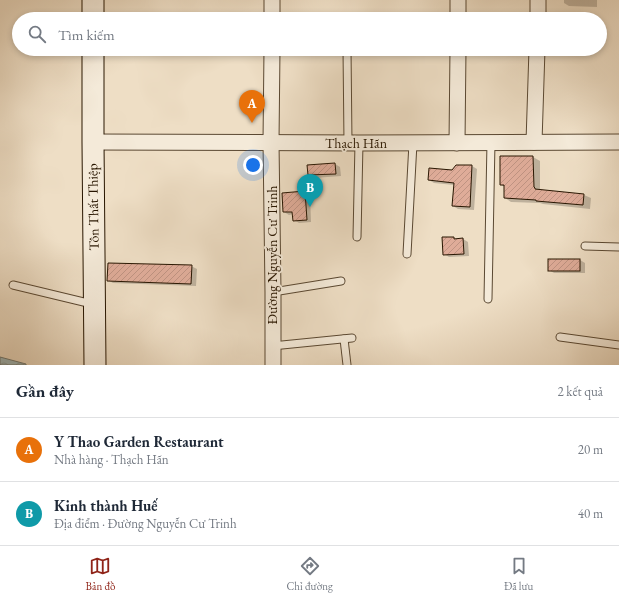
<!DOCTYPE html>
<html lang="vi">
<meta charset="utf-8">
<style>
body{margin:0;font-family:"EB Garamond",serif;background:#f6f6f7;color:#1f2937}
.you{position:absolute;left:253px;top:165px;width:14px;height:14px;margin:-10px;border:3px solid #fff;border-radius:50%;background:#1a73e8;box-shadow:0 0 0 6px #1a73e833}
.badge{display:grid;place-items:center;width:26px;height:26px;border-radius:50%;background:#8f2418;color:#fff;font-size:13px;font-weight:700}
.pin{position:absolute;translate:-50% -33px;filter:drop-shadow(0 1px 2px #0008)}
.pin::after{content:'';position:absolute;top:21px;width:14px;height:12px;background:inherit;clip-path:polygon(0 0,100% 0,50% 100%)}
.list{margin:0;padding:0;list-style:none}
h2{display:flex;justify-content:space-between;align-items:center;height:52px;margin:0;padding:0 16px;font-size:17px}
h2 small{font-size:13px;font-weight:400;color:#747a83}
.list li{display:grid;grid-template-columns:26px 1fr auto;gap:12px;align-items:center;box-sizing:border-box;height:64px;padding:0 16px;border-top:1px solid #e0e1e3}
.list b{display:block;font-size:15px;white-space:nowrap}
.list p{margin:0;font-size:13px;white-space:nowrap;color:#747a83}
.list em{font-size:13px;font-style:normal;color:#747a83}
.icon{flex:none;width:22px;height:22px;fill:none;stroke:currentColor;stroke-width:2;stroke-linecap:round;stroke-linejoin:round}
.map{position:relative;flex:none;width:619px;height:365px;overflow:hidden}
.search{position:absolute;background:#fff;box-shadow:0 2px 6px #0003;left:12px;right:12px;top:12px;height:44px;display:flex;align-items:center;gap:10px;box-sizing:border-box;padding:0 14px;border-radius:22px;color:#747a83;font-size:15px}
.sheet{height:180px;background:#fff}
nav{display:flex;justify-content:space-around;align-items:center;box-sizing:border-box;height:56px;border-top:1px solid #e0e1e3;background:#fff;font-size:11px;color:#747a83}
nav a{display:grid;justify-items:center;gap:2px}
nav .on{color:#8f2418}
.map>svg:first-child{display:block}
.water{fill:url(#water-waves);stroke:#6f7872}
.shadow{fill:#0003}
.building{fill:url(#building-hatch);stroke:#281601}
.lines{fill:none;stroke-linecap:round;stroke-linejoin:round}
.lane-casing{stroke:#5a4832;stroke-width:9}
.street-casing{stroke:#5a4832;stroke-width:17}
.secondary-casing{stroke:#281601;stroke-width:23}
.lane{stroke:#f4ead9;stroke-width:7}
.street{stroke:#f4ead9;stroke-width:15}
.secondary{stroke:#f4ead9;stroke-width:21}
.labels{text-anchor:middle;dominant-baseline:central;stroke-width:4;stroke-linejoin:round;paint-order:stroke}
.street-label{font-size:14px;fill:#281601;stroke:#f4ead9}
</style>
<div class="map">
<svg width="619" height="365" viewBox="0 0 619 365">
<defs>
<pattern id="water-waves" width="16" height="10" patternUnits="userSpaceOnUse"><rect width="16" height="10" fill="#9ebabe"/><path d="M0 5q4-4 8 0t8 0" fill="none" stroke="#889fa2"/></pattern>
<pattern id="building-hatch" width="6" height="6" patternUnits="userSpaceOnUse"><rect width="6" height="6" fill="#dfac99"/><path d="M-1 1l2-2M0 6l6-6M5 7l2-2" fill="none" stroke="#bf9382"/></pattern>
</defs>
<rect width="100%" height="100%" fill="#eedec5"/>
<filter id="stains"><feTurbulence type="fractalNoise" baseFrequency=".005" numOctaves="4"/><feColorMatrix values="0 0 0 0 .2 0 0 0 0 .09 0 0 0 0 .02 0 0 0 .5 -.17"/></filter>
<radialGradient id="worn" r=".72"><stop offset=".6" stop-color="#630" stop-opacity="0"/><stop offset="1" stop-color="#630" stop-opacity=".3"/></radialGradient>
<polygon class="water" points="0,357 26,364 26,365 0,365"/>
<g class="shadow">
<polygon points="564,0 597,0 597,7 569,6 564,3"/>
<polygon points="533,157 540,161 540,191 584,195 591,198 590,209 543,204 540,203 511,202 505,198 505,187 501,185"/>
<polygon points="335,164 340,167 341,176 314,178 309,175"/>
<polygon points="472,166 477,169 474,210 458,209 453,206 454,185 434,183 429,180 453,171"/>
<polygon points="304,192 310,195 311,222 299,223 294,220 293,214 289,215 284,212"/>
<polygon points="453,238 456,239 463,239 468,242 469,256 449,257 444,254"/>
<polygon points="580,260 585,263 585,273 554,273 549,270"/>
<polygon points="191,266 197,269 196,286 113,283 108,280"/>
</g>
<g class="building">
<polygon points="500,156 533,156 534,187 535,188 535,189 584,194 583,205 536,201 536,200 504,198 504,185 500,185"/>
<polygon points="335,163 336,174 308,175 307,165"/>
<polygon points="456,165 472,165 470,207 452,206 454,183 428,180 429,168 452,170"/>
<polygon points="305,191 307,220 293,221 292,212 283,212 282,193"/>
<polygon points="442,237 454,237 454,239 463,238 464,254 443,255"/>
<rect x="548" y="259" width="32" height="12"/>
<polygon points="108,263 192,265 191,284 107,281"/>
</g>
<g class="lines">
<g class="lane-casing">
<g id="lane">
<polyline points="347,49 348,143"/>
<polyline points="357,237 359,143"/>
<polyline points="585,246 619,247"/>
<polyline points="407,254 413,143"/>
<polyline points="13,285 92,304"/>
<polyline points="273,292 341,281"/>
<polyline points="488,299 491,142"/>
<polyline points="560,337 619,345"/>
<polyline points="344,339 347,365"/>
<polyline points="272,346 352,338"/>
</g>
</g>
<g class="street-casing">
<g id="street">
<polyline points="458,0 458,19"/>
<polyline points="272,19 272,0"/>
<polyline points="538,19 538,0"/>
<polyline points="272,49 271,142 273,292 273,365"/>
<polyline points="93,142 359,143 619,142"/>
<polyline points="534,142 537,49"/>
<polyline points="457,143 458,49"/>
</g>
</g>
<g class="secondary-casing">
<g id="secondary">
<polyline points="93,19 93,0"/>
<polyline points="93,49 93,142 95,365"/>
</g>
</g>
<use href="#lane" class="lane"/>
<use href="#street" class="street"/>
<use href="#secondary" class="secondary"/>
</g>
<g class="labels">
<g class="street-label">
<text x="356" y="143">Thạch Hãn</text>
<text transform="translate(93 207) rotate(-91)">Tôn Thất Thiệp</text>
<text transform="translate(272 255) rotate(-90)">Đường Nguyễn Cư Trinh</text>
</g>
</g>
<rect width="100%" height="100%" filter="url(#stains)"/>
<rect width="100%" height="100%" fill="url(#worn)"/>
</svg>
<div class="you"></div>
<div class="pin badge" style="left:252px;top:123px;background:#e8710a">A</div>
<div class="pin badge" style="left:310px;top:207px;background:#0f9aa8">B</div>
<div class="search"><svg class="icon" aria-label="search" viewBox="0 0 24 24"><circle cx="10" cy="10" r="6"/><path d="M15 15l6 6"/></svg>Tìm kiếm</div>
</div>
<section class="sheet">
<h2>Gần đây<small>2 kết quả</small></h2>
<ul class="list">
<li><span class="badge" style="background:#e8710a">A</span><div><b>Y Thao Garden Restaurant</b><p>Nhà hàng · Thạch Hãn</p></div><em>20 m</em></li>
<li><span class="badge" style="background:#0f9aa8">B</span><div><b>Kinh thành Huế</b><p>Địa điểm · Đường Nguyễn Cư Trinh</p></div><em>40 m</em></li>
</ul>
</section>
<nav>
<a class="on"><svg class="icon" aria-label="map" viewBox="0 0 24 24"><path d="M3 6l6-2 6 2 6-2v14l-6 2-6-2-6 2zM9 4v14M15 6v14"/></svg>Bản đồ</a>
<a><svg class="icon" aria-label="directions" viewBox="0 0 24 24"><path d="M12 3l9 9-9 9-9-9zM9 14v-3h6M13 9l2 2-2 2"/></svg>Chỉ đường</a>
<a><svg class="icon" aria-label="saved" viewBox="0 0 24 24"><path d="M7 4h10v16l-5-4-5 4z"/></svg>Đã lưu</a>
</nav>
